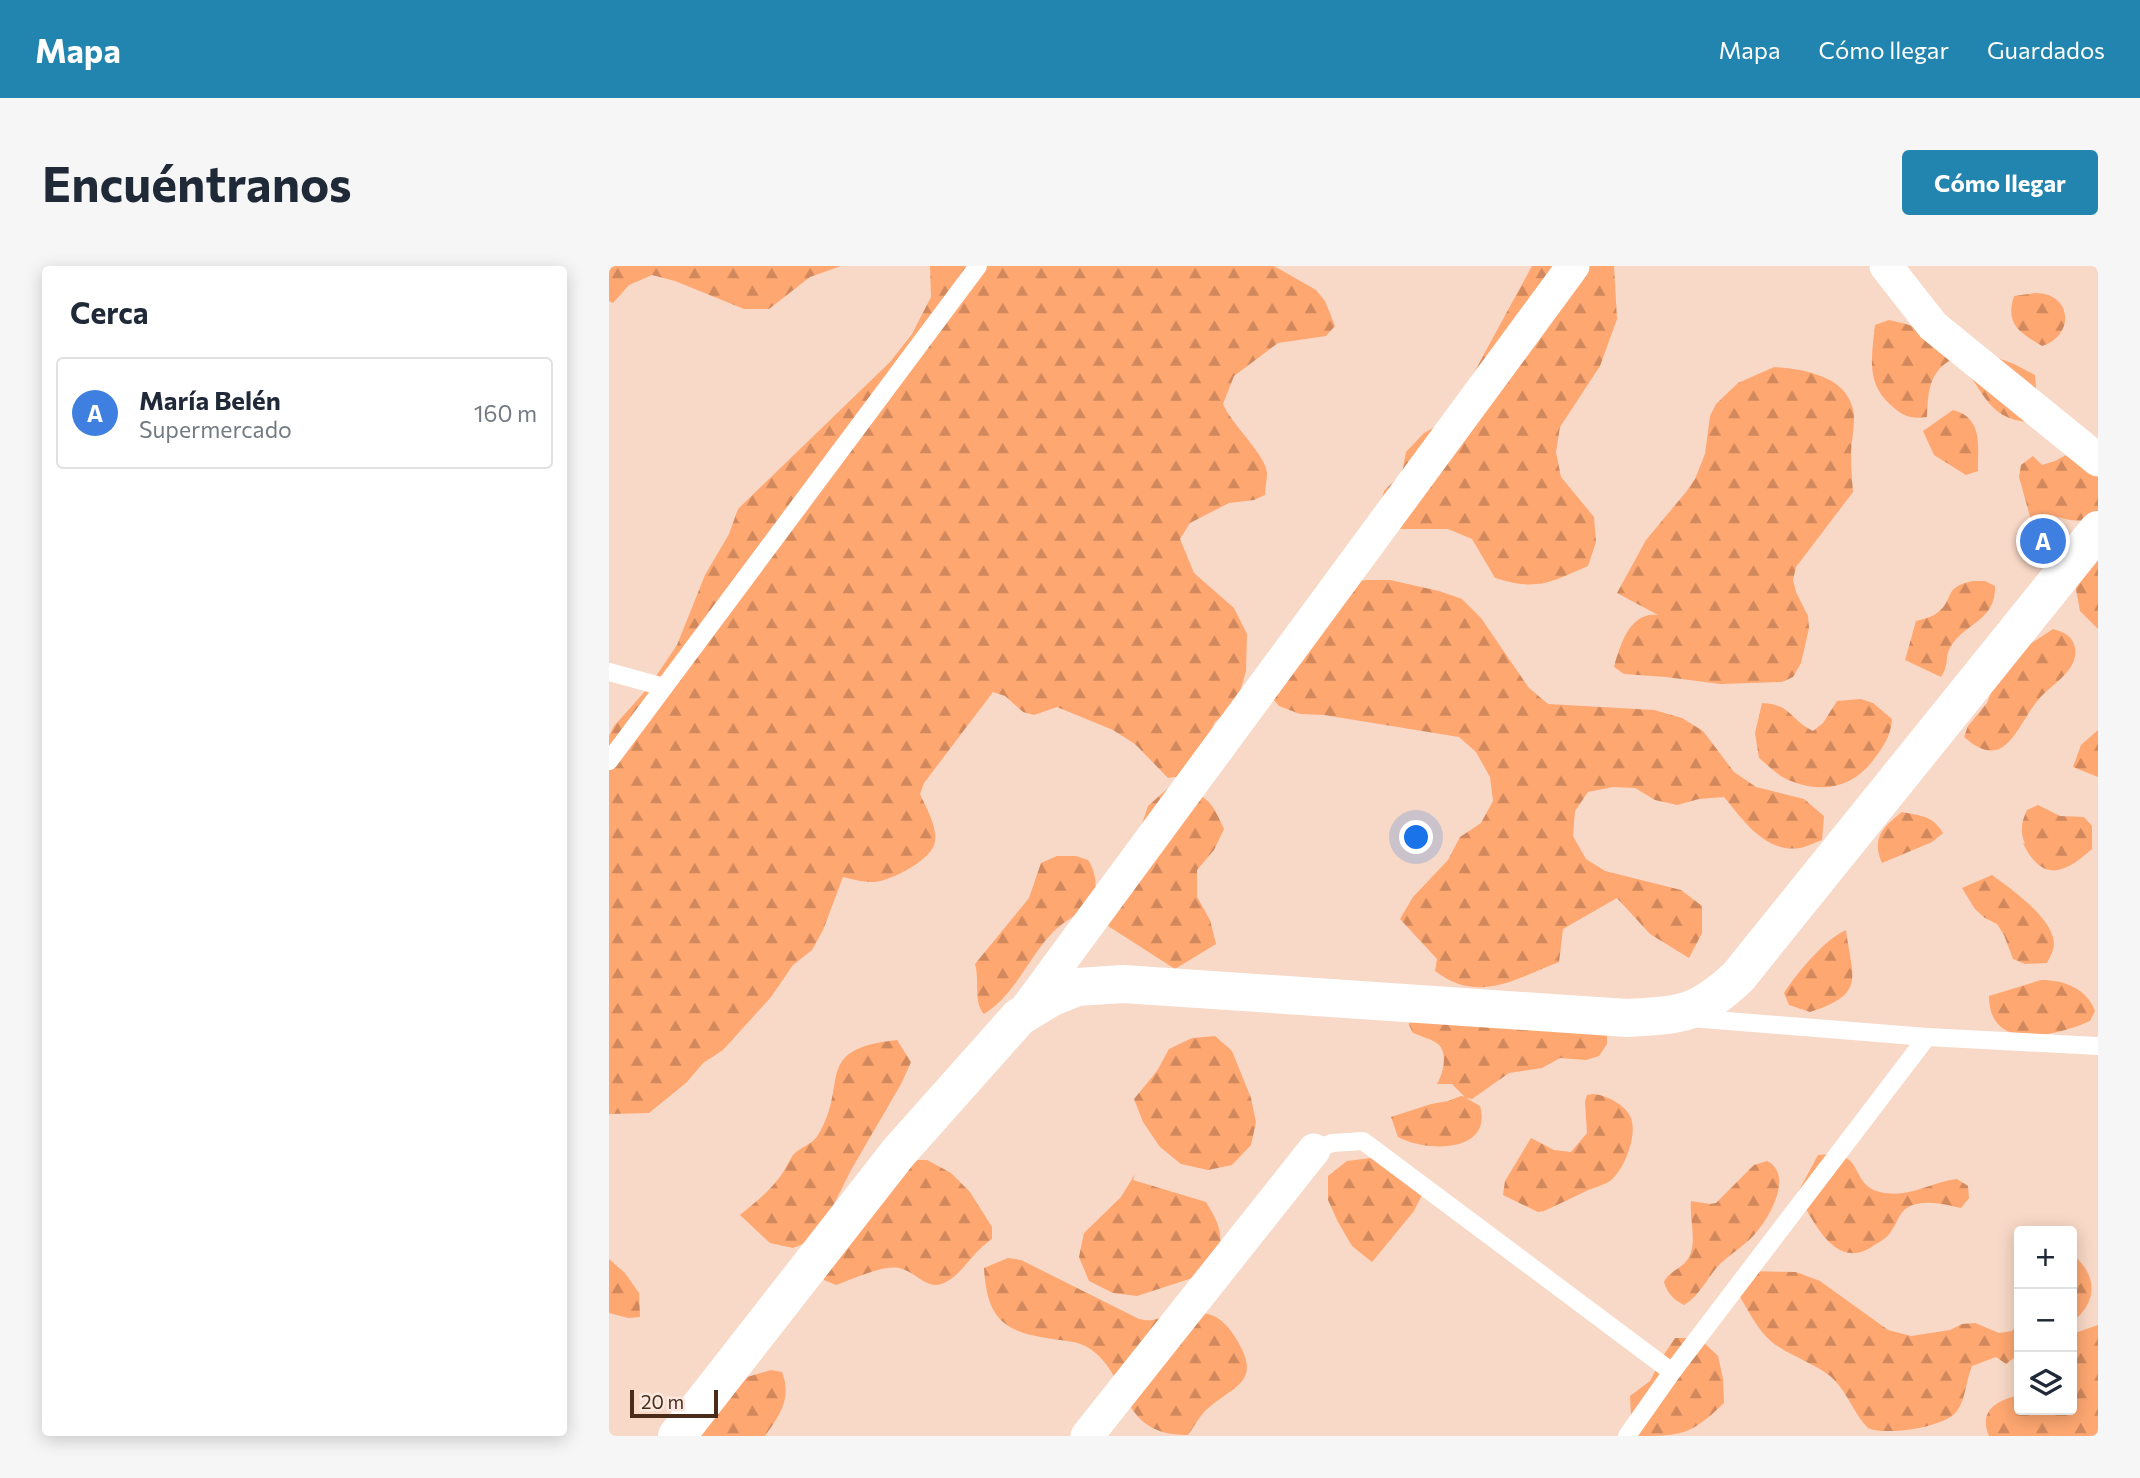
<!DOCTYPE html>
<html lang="es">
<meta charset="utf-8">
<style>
body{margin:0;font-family:Commissioner,sans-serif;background:#f6f6f7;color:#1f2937}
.controls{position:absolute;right:21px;bottom:21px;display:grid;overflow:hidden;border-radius:7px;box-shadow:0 4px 18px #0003}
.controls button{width:63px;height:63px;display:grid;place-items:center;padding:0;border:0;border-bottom:2px solid #e0e1e3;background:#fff;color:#1f2937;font:35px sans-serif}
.scale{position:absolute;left:21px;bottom:18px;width:88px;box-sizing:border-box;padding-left:7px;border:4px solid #4a2c19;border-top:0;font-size:19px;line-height:24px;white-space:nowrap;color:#4a2c19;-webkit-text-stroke:5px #f9e9e0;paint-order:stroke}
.you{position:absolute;left:808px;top:572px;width:24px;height:24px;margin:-18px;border:5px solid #fff;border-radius:50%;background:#1a73e8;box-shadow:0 0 0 10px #1a73e833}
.badge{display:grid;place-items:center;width:46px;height:46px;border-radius:50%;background:#2185af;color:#fff;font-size:23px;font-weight:700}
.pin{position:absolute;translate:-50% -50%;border:4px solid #fff;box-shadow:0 2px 7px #0006}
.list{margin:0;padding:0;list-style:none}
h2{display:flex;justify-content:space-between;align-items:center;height:91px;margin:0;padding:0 28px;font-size:30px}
h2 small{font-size:23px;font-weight:400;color:#747a83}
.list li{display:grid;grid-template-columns:46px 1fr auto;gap:21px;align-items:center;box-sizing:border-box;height:112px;margin:0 14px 14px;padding:0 14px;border:2px solid #e0e1e3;border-radius:7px}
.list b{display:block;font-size:26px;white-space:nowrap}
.list p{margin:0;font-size:23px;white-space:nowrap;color:#747a83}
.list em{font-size:23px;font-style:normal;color:#747a83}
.icon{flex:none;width:38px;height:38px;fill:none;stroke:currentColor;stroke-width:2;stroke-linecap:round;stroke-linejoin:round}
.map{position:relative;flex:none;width:1489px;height:1170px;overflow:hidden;border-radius:7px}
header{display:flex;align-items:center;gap:42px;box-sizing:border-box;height:98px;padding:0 35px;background:#2185af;color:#fff}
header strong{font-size:33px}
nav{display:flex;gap:38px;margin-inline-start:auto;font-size:24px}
.intro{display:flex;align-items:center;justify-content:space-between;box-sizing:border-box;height:168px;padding:0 42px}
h1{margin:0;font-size:49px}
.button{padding:18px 32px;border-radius:7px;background:#2185af;color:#fff;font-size:24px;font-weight:700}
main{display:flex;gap:42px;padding:0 42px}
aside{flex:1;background:#fff;border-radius:7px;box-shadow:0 4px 18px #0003}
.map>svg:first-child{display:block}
.forest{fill:url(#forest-firs)}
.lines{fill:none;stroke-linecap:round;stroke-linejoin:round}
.lane{stroke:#fff;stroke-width:18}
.street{stroke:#fff;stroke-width:33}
.secondary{stroke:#fff;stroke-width:38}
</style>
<header>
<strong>Mapa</strong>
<nav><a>Mapa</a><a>Cómo llegar</a><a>Guardados</a></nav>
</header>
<div class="intro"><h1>Encuéntranos</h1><a class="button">Cómo llegar</a></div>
<main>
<aside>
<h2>Cerca<small></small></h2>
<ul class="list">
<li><span class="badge" style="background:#3f7fe0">A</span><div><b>María Belén</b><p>Supermercado</p></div><em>160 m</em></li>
</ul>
</aside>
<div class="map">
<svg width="1489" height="1170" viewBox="0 0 1489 1170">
<defs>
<pattern id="forest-firs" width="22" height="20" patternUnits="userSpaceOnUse" patternTransform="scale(1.75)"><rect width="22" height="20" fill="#fea771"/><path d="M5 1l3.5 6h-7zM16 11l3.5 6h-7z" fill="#d0885c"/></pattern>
</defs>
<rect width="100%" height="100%" fill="#f8d8c6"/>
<g class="forest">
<polygon points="0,0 232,0 201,11 160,43 135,43 66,15 43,9 20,19 4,37 0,35"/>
<path d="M321 0H665L707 24 716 35 726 60 717 70 669 77 625 110 614 138C622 158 657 189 658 207 658 214 656 222 656 229L645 234 620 237 581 257 571 273 585 307 625 342 638 368 637 405 630 429 625 441 606 456 583 508 559 512 526 478 504 464 448 441 425 449 414 446 396 430 384 426 315 517 311 528C317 542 328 559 326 575 325 593 283 614 266 616 255 616 245 614 234 611L214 664 203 684 184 699 162 731 114 784 94 797 78 816 40 847 0 848V470L5 460 39 422 68 379 96 309 120 268 129 243 281 96 303 68 322 31Z"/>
<path d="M923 0H1005L1008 53 991 100 951 161 947 186 952 211 985 251 987 276 979 300C940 317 928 325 886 312L863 273 839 263H789L769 248 775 225 793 207 797 186 815 167 836 155 850 134Z"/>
<path d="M1426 27C1464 27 1466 70 1433 80 1410 66 1396 58 1405 30Z"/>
<path d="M1280 54 1297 58 1405 98 1426 109 1428 134 1419 156C1369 152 1375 108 1340 95 1319 108 1319 129 1318 151 1302 153 1295 151 1283 140 1256 117 1263 90 1266 59Z"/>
<path d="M1165 101C1192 103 1234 109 1243 140 1248 155 1242 172 1242 188 1242 201 1243 214 1244 226L1187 301 1184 314 1187 326 1199 350 1200 362 1192 397 1184 411 1173 416 1111 418 1057 411 1015 408 1005 401C1011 379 1021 345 1049 349L1008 327 1037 274 1077 226 1086 213 1096 188 1101 150 1107 138 1129 117Z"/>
<path d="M1344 144C1374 152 1369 179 1369 205L1357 209 1325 189 1314 165Z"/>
<path d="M1479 177 1489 178V251C1475 257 1457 255 1443 249L1434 259 1422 254 1410 211 1412 199 1424 190 1433 199 1446 195Z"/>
<polygon points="1489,288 1489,363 1471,345 1462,297"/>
<path d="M757 314H781L830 325 853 333 872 352 920 422 939 438 1045 444 1073 452 1094 465 1125 506 1147 521 1195 533 1215 550 1213 574C1206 576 1198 581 1191 582 1156 587 1135 555 1115 531L1090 533 1068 539 1046 534 1026 522 1004 521 979 526 966 545 964 570 977 593 996 605 1072 624 1093 640V667L1080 692 1041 668 1008 632 954 663 950 696C906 713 869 738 826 705L828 693 791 653 804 631 839 594 851 571 872 557 884 535 881 511 867 486 850 471 715 449 691 448 670 440 654 421 730 318Z"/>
<path d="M1364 315H1376L1386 320C1387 355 1357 356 1342 380 1335 391 1341 397 1332 411L1296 394 1307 355C1314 353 1323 351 1328 347 1346 334 1333 321 1364 315Z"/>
<path d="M1444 363C1455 366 1464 370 1466 382 1470 404 1443 418 1430 433 1408 457 1398 509 1355 471L1359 460 1378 437 1387 414 1421 378Z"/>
<path d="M1252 433 1264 437 1283 453C1282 469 1275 480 1265 493 1245 521 1214 528 1182 515 1170 511 1160 500 1150 492L1146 467 1153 437C1182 438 1181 454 1204 465L1214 457 1228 435Z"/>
<polygon points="1489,464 1489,511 1464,501 1472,479"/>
<path d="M558 523C593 525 601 530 615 563L605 584 588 604V631L601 654 607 678 566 703 499 660 539 540Z"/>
<path d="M1429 539 1451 550 1475 551 1483 560V583C1455 608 1433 617 1414 577L1416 578C1411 565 1412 557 1418 544Z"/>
<path d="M1293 546C1312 550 1323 549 1334 567L1323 576 1273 597C1262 572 1274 561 1293 546Z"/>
<path d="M448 590H467L479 594C486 604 489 619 484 630 475 647 457 653 444 666 419 692 406 729 375 748 364 736 371 715 366 698L420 632 432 597Z"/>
<path d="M1383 609C1402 623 1443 651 1445 677 1445 684 1441 691 1438 697L1416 698 1404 693 1395 669 1388 658 1376 652 1366 643 1353 622Z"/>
<path d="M1237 664C1243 712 1258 728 1201 746L1180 739 1175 727C1188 707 1216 673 1237 664Z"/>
<path d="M1432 714C1455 714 1477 722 1486 745L1481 755C1447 770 1380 787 1380 730Z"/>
<path d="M802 753 998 760V778L990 790 977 794 951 792 933 802 900 807 863 833 857 832 871 840C884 888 816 886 789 871L782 851 822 838 839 835 852 830 856 831 843 818H828C835 806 840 783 826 776 819 772 811 770 804 767L800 759Z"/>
<polygon points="606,770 623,785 642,832 647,856 642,879 623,899 599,904 572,898 551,881 534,856 525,833 548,805 560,783 583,772"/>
<path d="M288 774 302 796 292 818 242 904 208 972 184 982 161 977 131 949C147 936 161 925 173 908 177 902 180 895 184 889 191 881 203 879 209 869 241 818 202 783 288 774Z"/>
<path d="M984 828C997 829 1015 838 1021 850 1030 867 1015 905 1001 915 993 920 983 922 975 926 962 932 949 939 935 945L929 946 894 929 896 915 922 872 945 884 962 886 978 867 976 835 978 829Z"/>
<path d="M1223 888C1255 890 1242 919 1271 926 1299 933 1322 916 1348 913L1359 920 1360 932 1352 942C1336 938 1320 934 1304 939 1290 943 1289 957 1281 967 1277 973 1270 976 1264 980 1226 1006 1205 955 1188 928L1209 889Z"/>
<polygon points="762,892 786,894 807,903 816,923 805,945 763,996 743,980 729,956 719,934 719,910 738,895"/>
<path d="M305 894H318L342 907 361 926 383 961V973C365 984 353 1009 335 1017 318 1025 306 1005 290 1002 273 999 244 1013 227 1019L215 1014V1001Z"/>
<path d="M1158 895C1186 909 1159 955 1144 970 1134 981 1121 988 1111 998 1098 1011 1092 1029 1075 1039 1065 1034 1058 1027 1055 1016 1059 1006 1072 1003 1079 993 1089 977 1080 953 1082 935L1101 938 1107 937 1145 899Z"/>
<path d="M526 908 524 914 597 936C614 963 615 974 605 1005L528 1030 504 1027 480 1015 470 991 475 967 512 931Z"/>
<path d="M1463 988C1489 1009 1489 1036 1463 1056Z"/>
<path d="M399 992 412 994 530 1053C545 1057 551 1051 565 1047 573 1044 584 1046 592 1047 608 1048 618 1058 626 1071 656 1118 623 1119 595 1146 589 1153 584 1162 579 1169 509 1170 522 1110 480 1082 469 1075 456 1075 444 1073 394 1066 378 1053 375 1002Z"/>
<polygon points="0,993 16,1007 30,1027 31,1051 19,1052 0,1047"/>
<path d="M1137 1005 1187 1006 1211 1015 1279 1064 1302 1070 1341 1064 1353 1058 1366 1057 1390 1067 1403 1065 1410 1056V1088L1397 1098 1387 1091 1363 1100C1357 1114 1357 1132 1348 1145 1336 1162 1275 1170 1259 1162 1244 1147 1238 1124 1221 1110 1206 1098 1187 1092 1170 1081 1151 1070 1140 1045 1128 1026Z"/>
<path d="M1489 1059V1170H1380C1369 1144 1389 1134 1410 1129V1144H1463V1068Z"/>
<path d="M1066 1072H1090L1109 1090 1114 1113 1115 1137C1081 1170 1072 1170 1023 1170L1021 1130 1041 1115 1052 1093Z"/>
<path d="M162 1104 173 1106C183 1133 171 1148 156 1170H68L118 1117Z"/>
</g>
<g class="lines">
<g class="lane">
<polyline points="0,406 55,421"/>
<polyline points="0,495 369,0"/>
<polyline points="1082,752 1318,771 1489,780"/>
<polyline points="705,884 723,877 754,875 1063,1106"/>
<polyline points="1018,1170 1063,1106 1318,771"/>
</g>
<g class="street">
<polyline points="1277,0 1324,60 1489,194"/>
<polyline points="414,747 964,0"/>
<polyline points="478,1170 705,884"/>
</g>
<path class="secondary" d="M68 1170 289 887 410 751 443 731 468 721 514 718 1018 752C1073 749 1088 749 1129 711L1489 264"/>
</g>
</svg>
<div class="controls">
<button>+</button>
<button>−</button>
<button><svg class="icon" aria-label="layers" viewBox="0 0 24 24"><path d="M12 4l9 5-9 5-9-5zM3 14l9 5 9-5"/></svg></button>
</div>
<div class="scale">20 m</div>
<div class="you"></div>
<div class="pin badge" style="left:1434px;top:275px;background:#3f7fe0">A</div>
</div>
</main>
